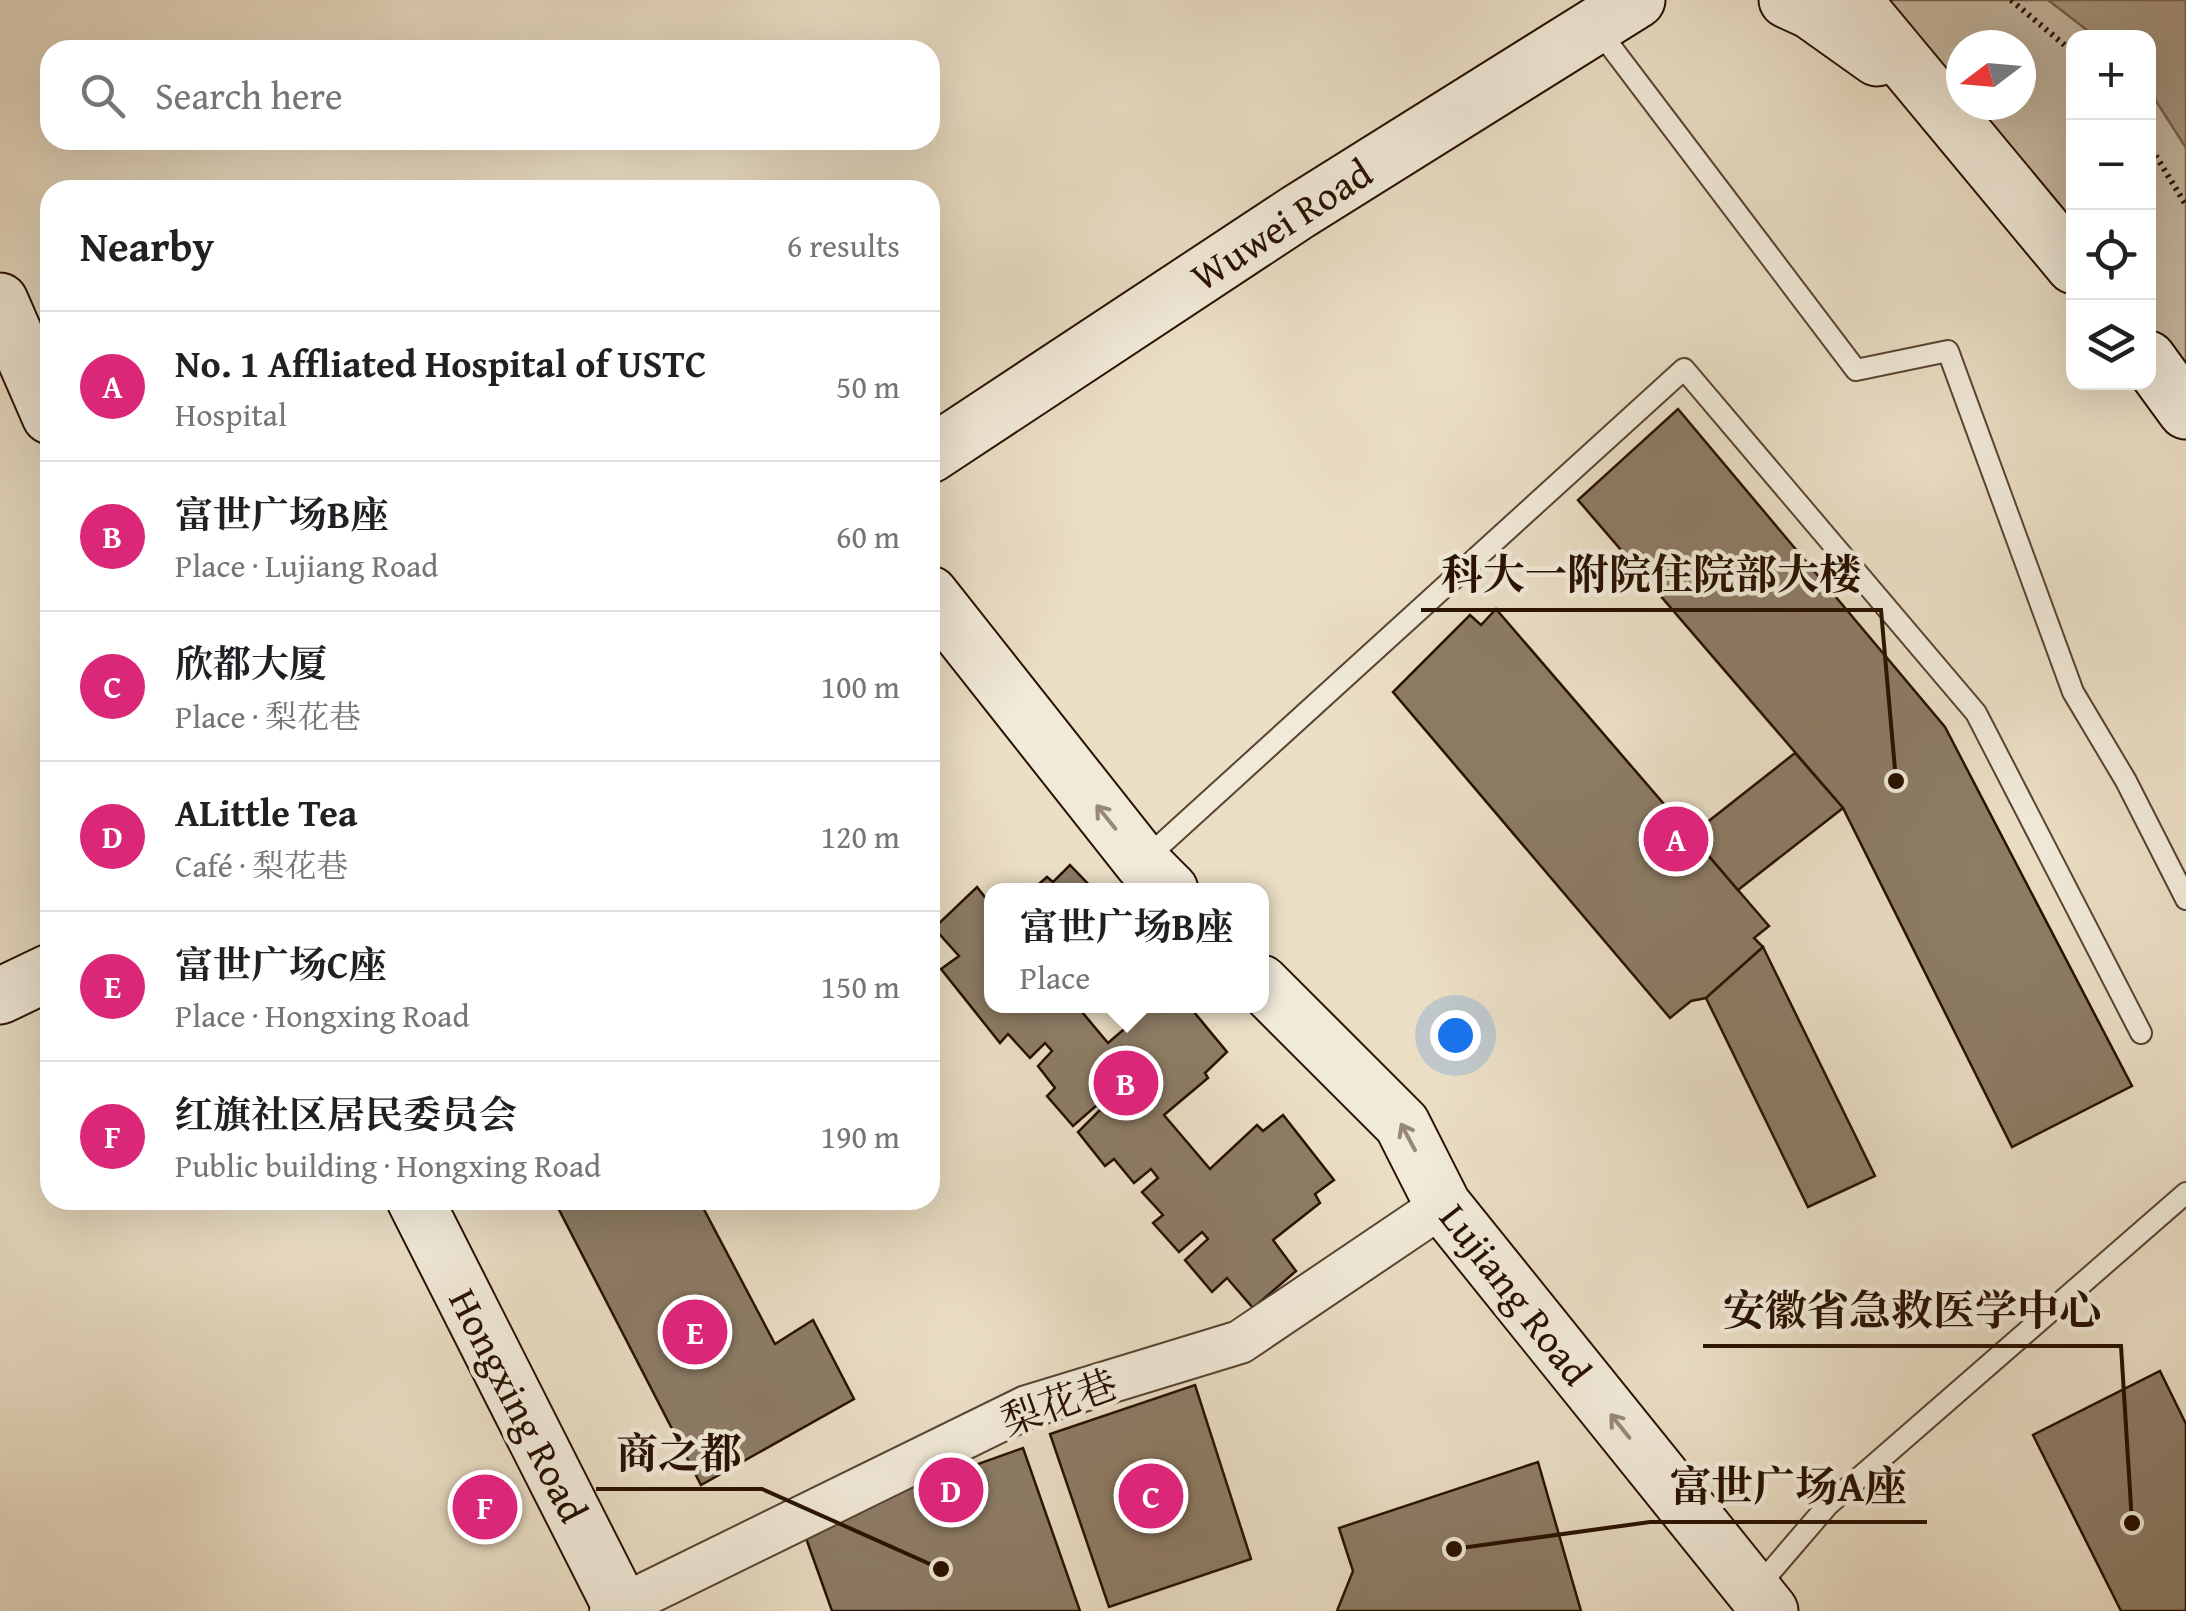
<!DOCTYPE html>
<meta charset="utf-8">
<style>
body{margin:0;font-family:"Gentium Book Plus","Noto Serif SC",serif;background:#f6f6f6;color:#202124}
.controls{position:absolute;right:30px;top:30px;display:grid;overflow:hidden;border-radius:20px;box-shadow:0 10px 40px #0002}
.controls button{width:90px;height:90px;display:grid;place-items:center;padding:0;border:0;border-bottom:2px solid #e0e0e0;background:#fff;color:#202124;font:50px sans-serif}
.compass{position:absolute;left:1946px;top:30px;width:90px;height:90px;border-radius:50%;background:#fff;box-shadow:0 10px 40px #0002;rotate:254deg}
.you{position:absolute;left:1455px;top:1035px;width:35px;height:35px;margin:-25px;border:8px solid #fff;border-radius:50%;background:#1a73e8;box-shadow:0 0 0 15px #1a73e833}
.badge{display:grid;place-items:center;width:65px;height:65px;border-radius:50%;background:#db2777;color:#fff;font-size:32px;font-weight:700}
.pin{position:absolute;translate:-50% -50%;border:5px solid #fff;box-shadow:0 2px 10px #0006}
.popup{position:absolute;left:984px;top:883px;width:285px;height:130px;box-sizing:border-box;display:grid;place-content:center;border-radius:20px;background:#fff;filter:drop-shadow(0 2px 8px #0005);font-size:32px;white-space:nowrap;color:#757577}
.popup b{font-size:38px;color:#202124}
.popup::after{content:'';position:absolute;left:50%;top:100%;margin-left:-20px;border:20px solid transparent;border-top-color:#fff}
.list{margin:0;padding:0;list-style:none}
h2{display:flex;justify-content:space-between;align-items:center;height:130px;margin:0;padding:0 40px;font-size:42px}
h2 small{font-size:32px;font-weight:400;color:#757577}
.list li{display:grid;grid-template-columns:65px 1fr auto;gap:30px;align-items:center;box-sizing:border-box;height:150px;padding:0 40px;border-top:2px solid #e0e0e0}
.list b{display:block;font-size:38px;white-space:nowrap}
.list p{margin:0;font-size:32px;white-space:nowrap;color:#757577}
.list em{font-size:32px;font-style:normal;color:#757577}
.icon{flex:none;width:55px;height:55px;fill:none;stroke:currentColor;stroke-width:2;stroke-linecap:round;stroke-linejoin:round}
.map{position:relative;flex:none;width:2186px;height:1611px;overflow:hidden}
.search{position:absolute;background:#fff;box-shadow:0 10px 40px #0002;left:40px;top:40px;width:900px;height:110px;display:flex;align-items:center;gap:25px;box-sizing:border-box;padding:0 35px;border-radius:30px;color:#757577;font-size:38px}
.panel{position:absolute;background:#fff;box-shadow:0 10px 40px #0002;left:40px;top:180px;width:900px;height:1030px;border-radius:30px}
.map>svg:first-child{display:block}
.green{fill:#c9bba4;stroke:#786652;stroke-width:2.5;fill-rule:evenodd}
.water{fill:#a89882;stroke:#75624e;stroke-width:2.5}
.building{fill:#8d7c66;stroke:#281100;stroke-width:2.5}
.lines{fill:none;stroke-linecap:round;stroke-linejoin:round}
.lane-casing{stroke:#584431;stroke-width:24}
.street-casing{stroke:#584431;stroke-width:46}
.secondary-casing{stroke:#281100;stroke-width:59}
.path{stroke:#281100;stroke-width:6;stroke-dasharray:2.5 5;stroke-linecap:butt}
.lane{stroke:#f1ead9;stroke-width:20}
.street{stroke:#f1ead9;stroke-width:42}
.secondary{stroke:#f1ead9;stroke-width:55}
.oneway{stroke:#978877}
.labels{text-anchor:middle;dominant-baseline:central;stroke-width:9;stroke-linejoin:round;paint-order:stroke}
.street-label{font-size:40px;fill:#281100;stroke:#f1ead9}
.leader{fill:none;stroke:#281100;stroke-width:4}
.callout-dot{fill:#281100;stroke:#f1ead9;stroke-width:4}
.callout-label{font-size:42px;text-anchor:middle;font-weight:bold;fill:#281100;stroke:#f1ead9;stroke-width:9;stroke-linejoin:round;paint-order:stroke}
</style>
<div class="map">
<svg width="2186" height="1611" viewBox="0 0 2186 1611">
<rect width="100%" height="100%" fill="#eadec5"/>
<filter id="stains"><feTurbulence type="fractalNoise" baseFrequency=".002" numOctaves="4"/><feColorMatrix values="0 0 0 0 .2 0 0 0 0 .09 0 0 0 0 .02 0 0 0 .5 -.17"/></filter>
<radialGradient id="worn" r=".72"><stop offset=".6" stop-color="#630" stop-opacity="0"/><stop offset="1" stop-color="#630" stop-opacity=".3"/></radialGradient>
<path class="green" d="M1841 0H2186V434L2148 382V38H2074L2073 286ZM1961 45H2021V105H1961Z"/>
<polygon class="water" points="2048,0 2186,0 2186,148 2149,90 2148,38 2096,37"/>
<g class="building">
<polygon points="1678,409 1945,727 2132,1086 2012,1147 1843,808 1578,500"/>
<polygon points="1496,609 1769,926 1754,938 1763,947 1706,998 1691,1001 1670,1018 1393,692 1470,615 1481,625"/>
<polygon points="1795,753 1843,808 1738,890 1691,835"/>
<polygon points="1070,865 1094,890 1032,890 1047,877 1053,882"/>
<polygon points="977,887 991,905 991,1006 1077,1006 1108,1043 1151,1006 1160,1010 1189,1006 1227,1052 1205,1073 1208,1078 1164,1115 1210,1169 1257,1125 1263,1131 1283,1115 1334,1180 1315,1194 1320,1203 1273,1240 1296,1271 1253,1308 1227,1278 1212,1292 1185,1260 1208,1239 1202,1232 1179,1252 1153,1223 1163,1215 1142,1192 1158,1178 1151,1169 1134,1183 1114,1159 1105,1166 1078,1132 1101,1109 1097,1105 1073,1126 1047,1096 1055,1088 1038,1066 1052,1051 1045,1043 1030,1058 1008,1034 1000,1043 941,969 959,956 934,928"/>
<polygon points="1763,947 1875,1176 1808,1207 1706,998"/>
<polygon points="554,1200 699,1200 775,1344 813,1320 854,1399 701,1485"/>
<polygon points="2160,1371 2186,1424 2186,1611 2121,1611 2033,1435"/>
<polygon points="1195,1385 1251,1559 1109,1607 1050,1434"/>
<polygon points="1023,1448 1080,1611 832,1611 802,1527"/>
<polygon points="1538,1462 1581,1611 1337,1611 1353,1571 1339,1528"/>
</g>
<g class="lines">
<g class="lane-casing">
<g id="lane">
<polyline points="1596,27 1856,370 1948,351 2073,692 2126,781 2186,899"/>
<polyline points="1143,861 1684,369 1976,713 2141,1033"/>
<polyline points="1755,1590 1828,1505 2186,1193"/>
</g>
</g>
<g class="street-casing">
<polyline id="street" points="611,1611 1027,1407 1240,1342 1443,1205"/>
</g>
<g class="secondary-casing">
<g id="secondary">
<polyline points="1787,0 1811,11 1877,58"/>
<polyline points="1853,0 2074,266"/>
<polyline points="0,301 50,416"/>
<polyline points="2148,359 2186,411"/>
<polyline points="930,455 1298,212 1637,0"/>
<polyline points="930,594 1142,862 1170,890"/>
<polyline points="1261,983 1402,1124 1443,1205 1770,1611"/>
<polyline points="0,996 50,972"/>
<polyline points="415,1200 623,1611"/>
</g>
</g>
<g class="path">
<polyline points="2011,0 2074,53"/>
<polyline points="2148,143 2186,205"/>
</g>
<use href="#lane" class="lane"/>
<use href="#street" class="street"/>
<use href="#secondary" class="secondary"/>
</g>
<defs><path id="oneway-shaft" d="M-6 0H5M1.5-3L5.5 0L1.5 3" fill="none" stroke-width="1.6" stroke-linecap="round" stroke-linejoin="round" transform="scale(2.5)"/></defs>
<g class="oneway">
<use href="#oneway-shaft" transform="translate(1106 817) rotate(-129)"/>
<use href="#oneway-shaft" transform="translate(1408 1137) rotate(-118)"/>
<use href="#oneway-shaft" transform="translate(1620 1426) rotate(-129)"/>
</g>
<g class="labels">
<g class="street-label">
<text transform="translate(1281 224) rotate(-33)">Wuwei Road</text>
<text transform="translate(1516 1294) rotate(52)">Lujiang Road</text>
<text transform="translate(1059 1402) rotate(-20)">梨花巷</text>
<text transform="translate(519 1405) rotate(63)">Hongxing Road</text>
</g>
</g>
<path class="leader" d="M1896 781L1881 610H1421M2132 1523L2121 1346H1703M941 1569L762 1489H596M1454 1549L1650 1522H1927"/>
<g class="callout-dot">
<circle cx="1896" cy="781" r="10"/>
<circle cx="2132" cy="1523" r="10"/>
<circle cx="941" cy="1569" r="10"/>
<circle cx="1454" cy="1549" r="10"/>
</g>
<g class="callout-label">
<text x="1651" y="589">科大一附院住院部大楼</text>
<text x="1912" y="1325">安徽省急救医学中心</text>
<text x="679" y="1468">商之都</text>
<text x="1788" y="1501">富世广场A座</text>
</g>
<rect width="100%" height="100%" filter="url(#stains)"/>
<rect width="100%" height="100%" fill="url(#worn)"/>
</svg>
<div class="controls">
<button>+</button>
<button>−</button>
<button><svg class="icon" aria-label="locate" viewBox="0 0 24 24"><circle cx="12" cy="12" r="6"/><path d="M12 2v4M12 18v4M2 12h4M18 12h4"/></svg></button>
<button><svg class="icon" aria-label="layers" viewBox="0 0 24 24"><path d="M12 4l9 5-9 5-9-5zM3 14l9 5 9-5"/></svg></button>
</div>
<svg class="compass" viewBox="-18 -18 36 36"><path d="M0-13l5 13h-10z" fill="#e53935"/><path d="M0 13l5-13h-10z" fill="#757577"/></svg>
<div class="you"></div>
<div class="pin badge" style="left:1676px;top:839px">A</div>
<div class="pin badge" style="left:1126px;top:1083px">B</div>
<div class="popup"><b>富世广场B座</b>Place</div>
<div class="pin badge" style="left:1151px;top:1496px">C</div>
<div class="pin badge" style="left:951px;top:1490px">D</div>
<div class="pin badge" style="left:695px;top:1332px">E</div>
<div class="pin badge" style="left:485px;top:1507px">F</div>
<div class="search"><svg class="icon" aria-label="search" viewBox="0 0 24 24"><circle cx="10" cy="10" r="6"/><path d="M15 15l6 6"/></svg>Search here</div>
<section class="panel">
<h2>Nearby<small>6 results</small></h2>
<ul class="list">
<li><span class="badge">A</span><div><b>No. 1 Affliated Hospital of USTC</b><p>Hospital</p></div><em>50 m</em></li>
<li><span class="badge">B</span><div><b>富世广场B座</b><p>Place · Lujiang Road</p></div><em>60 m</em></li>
<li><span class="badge">C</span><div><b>欣都大厦</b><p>Place · 梨花巷</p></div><em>100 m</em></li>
<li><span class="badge">D</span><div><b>ALittle Tea</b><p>Café · 梨花巷</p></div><em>120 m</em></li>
<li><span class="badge">E</span><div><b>富世广场C座</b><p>Place · Hongxing Road</p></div><em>150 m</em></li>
<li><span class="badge">F</span><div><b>红旗社区居民委员会</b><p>Public building · Hongxing Road</p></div><em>190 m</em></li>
</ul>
</section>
</div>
